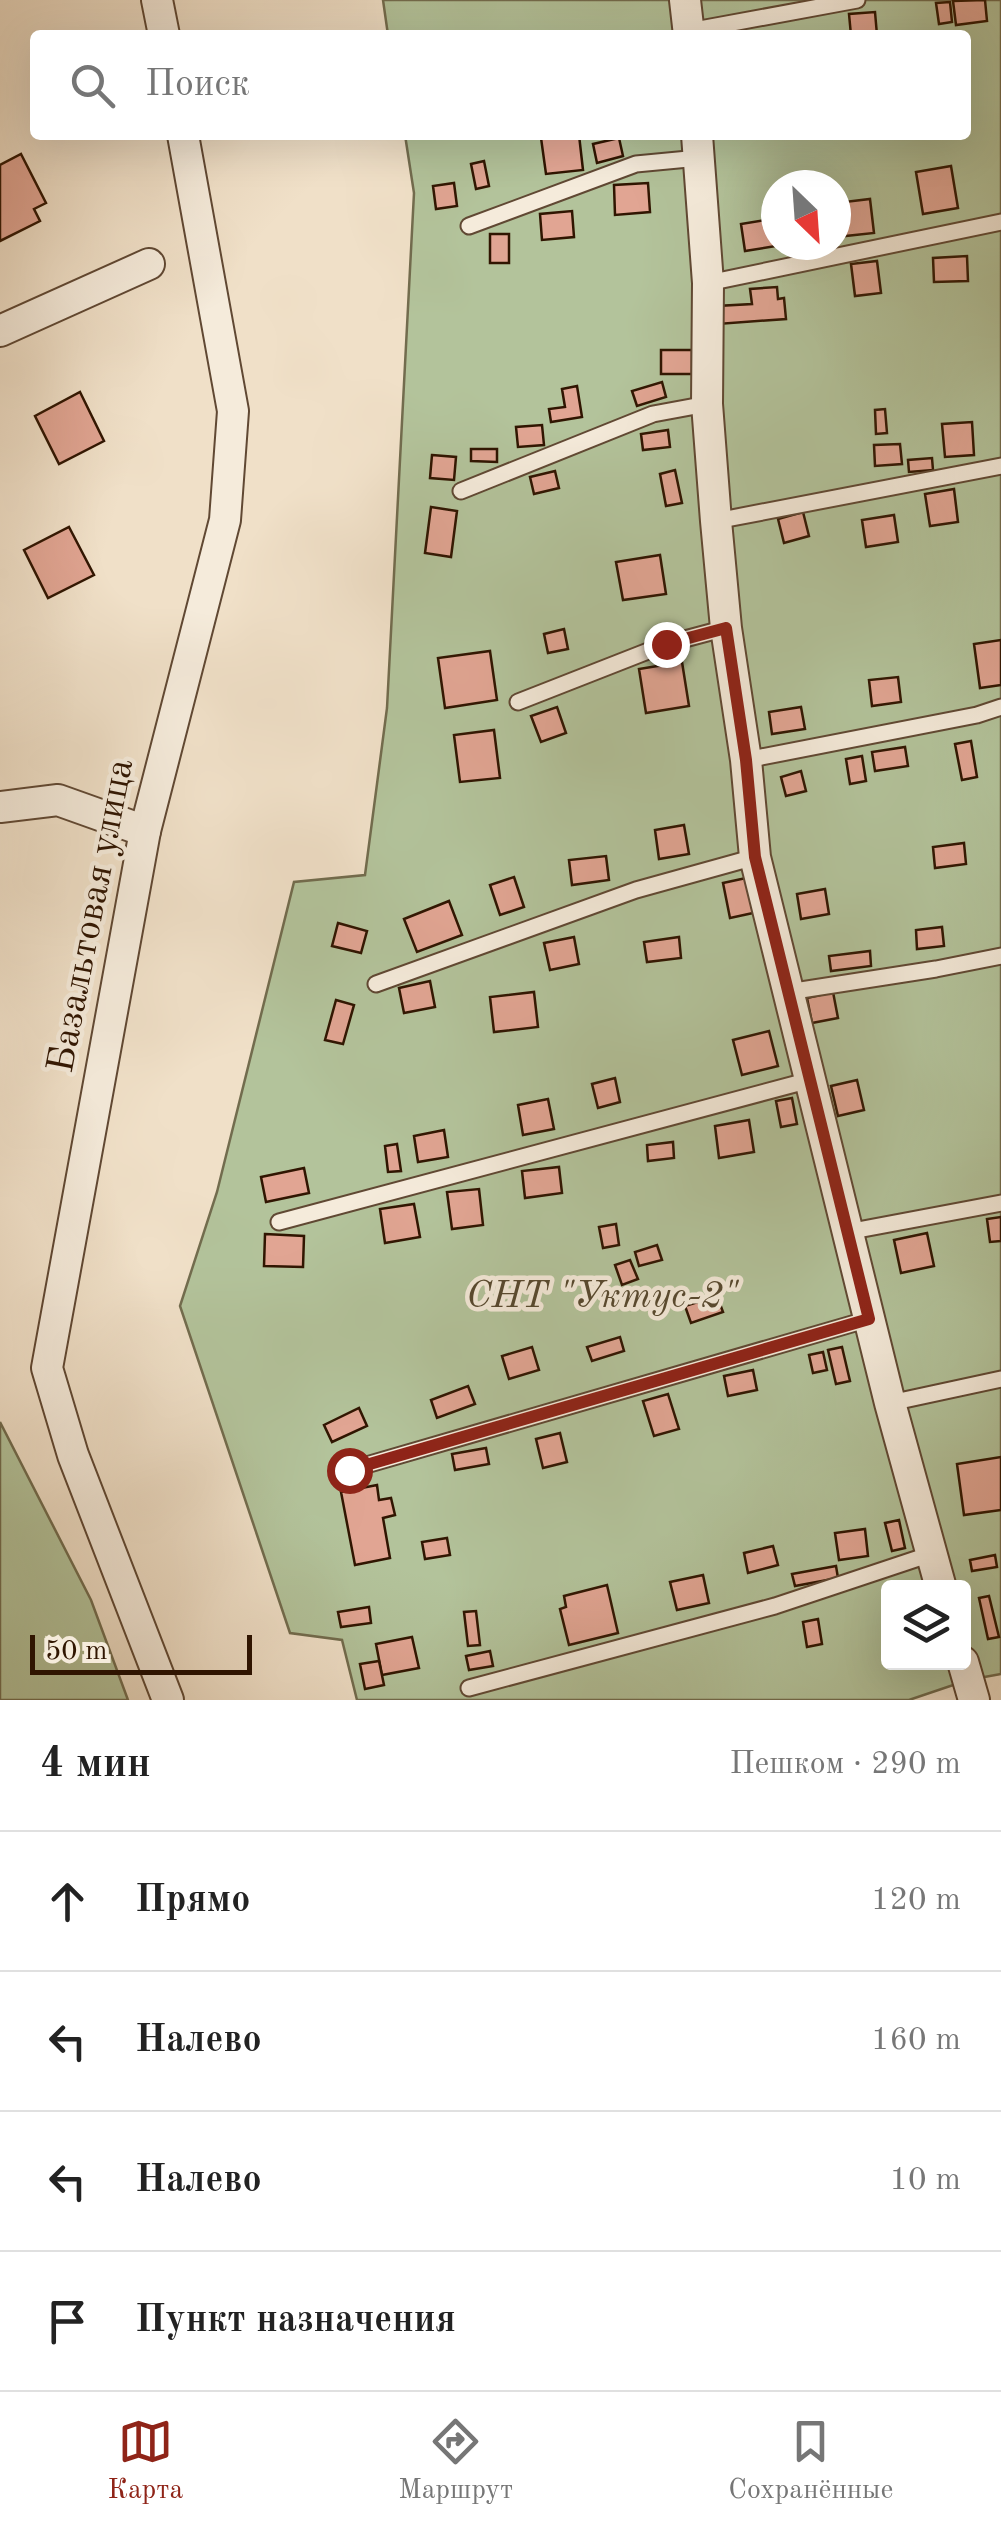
<!DOCTYPE html>
<html lang="ru">
<meta charset="utf-8">
<style>
body{margin:0;font-family:"Old Standard TT",serif;background:#f6f6f6;color:#222}
.controls{position:absolute;right:30px;bottom:30px;display:grid;overflow:hidden;border-radius:10px;box-shadow:0 10px 40px #0002}
.controls button{width:90px;height:90px;display:grid;place-items:center;padding:0;border:0;border-bottom:2px solid #e0e0e0;background:#fff;color:#222;font:50px sans-serif}
.compass{position:absolute;left:761px;top:170px;width:90px;height:90px;border-radius:50%;background:#fff;box-shadow:0 10px 40px #0002;rotate:155deg}
.scale{position:absolute;left:30px;bottom:25px;width:222px;box-sizing:border-box;padding-left:10px;border:5px solid #301501;border-top:0;font-size:28px;line-height:35px;white-space:nowrap;color:#301501;-webkit-text-stroke:8px #f5ebdb;paint-order:stroke}
.stop{position:absolute;width:30px;height:30px;margin:-22px;border:8px solid #8f2418;border-radius:50%;background:#fff}
.stop.end{background:#8f2418;border-color:#fff;box-shadow:0 2px 10px #0008}
.list{margin:0;padding:0;list-style:none}
h2{display:flex;justify-content:space-between;align-items:center;height:130px;margin:0;padding:0 40px;font-size:42px}
h2 small{font-size:32px;font-weight:400;color:#767676}
.list li{display:grid;grid-template-columns:65px 1fr auto;gap:30px;align-items:center;box-sizing:border-box;height:140px;padding:0 40px;border-top:2px solid #e0e0e0}
.list b{display:block;font-size:38px;white-space:nowrap}
.list em{font-size:32px;font-style:normal;color:#767676}
.icon{flex:none;width:55px;height:55px;fill:none;stroke:currentColor;stroke-width:2;stroke-linecap:round;stroke-linejoin:round}
.map{position:relative;flex:none;width:1001px;height:1700px;overflow:hidden}
.search{position:absolute;background:#fff;box-shadow:0 10px 40px #0002;left:30px;right:30px;top:30px;height:110px;display:flex;align-items:center;gap:25px;box-sizing:border-box;padding:0 35px;border-radius:10px;color:#767676;font-size:38px}
.sheet{height:690px;background:#fff}
nav{display:flex;justify-content:space-around;align-items:center;box-sizing:border-box;height:140px;border-top:2px solid #e0e0e0;background:#fff;font-size:28px;color:#767676}
nav a{display:grid;justify-items:center;gap:5px}
nav .on{color:#8f2418}
.map>svg:first-child{display:block}
.green{fill:#b3c39b;stroke:#726c4e;stroke-width:2.5;fill-rule:evenodd}
.building{fill:#e1a593;stroke:#301501;stroke-width:2.5}
.lines{fill:none;stroke-linecap:round;stroke-linejoin:round}
.service-casing{stroke:#604833;stroke-width:19}
.minor-casing{stroke:#604833;stroke-width:34}
.service{stroke:#f5ebdb;stroke-width:15}
.minor{stroke:#f5ebdb;stroke-width:30}
.route{stroke:#8f2418;stroke-width:12}
.labels{text-anchor:middle;dominant-baseline:central;stroke-width:9;stroke-linejoin:round;paint-order:stroke}
.street-label{font-size:38px;fill:#301501;stroke:#f5ebdb}
.park-label{font-size:38px;font-style:italic;fill:#57492f;stroke:#f5ebdb}
</style>
<div class="map">
<svg width="1001" height="1700" viewBox="0 0 1001 1700">
<rect width="100%" height="100%" fill="#f0e0c8"/>
<filter id="stains"><feTurbulence type="fractalNoise" baseFrequency=".002" numOctaves="4"/><feColorMatrix values="0 0 0 0 .2 0 0 0 0 .09 0 0 0 0 .02 0 0 0 .5 -.17"/></filter>
<radialGradient id="worn" r=".72"><stop offset=".6" stop-color="#630" stop-opacity="0"/><stop offset="1" stop-color="#630" stop-opacity=".3"/></radialGradient>
<g class="green">
<path d="M383 0H1001V1674L968 1680 909 1700H357L342 1640 290 1633 180 1306 217 1192 294 882 365 875 387 708 414 193 405 135H966V35H388ZM776 185H836V245H776ZM888 1588H964V1662H888Z"/>
<polygon points="0,1422 91,1600 128,1700 0,1700"/>
</g>
<g class="building">
<polygon points="985,0 987,21 956,25 953,1"/>
<polygon points="950,2 952,22 939,24 936,3"/>
<polygon points="875,12 877,35 851,35 849,14"/>
<polygon points="579,135 583,170 546,174 541,138"/>
<polygon points="619,138 623,156 597,163 593,144"/>
<polygon points="21,154 46,203 34,209 40,221 0,241 0,165"/>
<polygon points="484,161 489,186 476,189 471,164"/>
<polygon points="951,166 958,208 923,214 916,172"/>
<polygon points="454,183 457,206 436,209 433,186"/>
<polygon points="648,183 650,212 615,215 614,185"/>
<polygon points="870,199 874,233 836,237 836,203"/>
<polygon points="572,211 574,237 542,240 540,214"/>
<polygon points="771,219 776,246 745,251 741,224"/>
<rect x="490" y="234" width="19" height="29"/>
<polygon points="967,256 968,281 934,282 933,258"/>
<polygon points="877,261 881,293 855,296 851,264"/>
<polygon points="777,287 778,299 784,298 786,319 718,324 717,306 752,304 750,289"/>
<rect x="661" y="350" width="31" height="24"/>
<polygon points="662,382 666,397 637,406 632,391"/>
<polygon points="577,386 582,417 551,422 549,409 565,407 562,389"/>
<polygon points="80,392 104,441 59,464 35,416"/>
<polygon points="885,409 887,433 876,434 875,410"/>
<polygon points="972,422 974,455 945,457 942,424"/>
<polygon points="542,425 544,445 518,447 516,427"/>
<polygon points="668,430 670,447 643,450 641,434"/>
<polygon points="900,444 902,464 875,466 874,445"/>
<polygon points="471,449 497,449 497,462 471,461"/>
<polygon points="432,455 456,457 454,480 430,478"/>
<polygon points="932,458 933,470 909,472 908,460"/>
<polygon points="675,470 682,503 666,506 660,474"/>
<polygon points="555,471 559,488 534,494 530,477"/>
<polygon points="954,489 958,522 930,526 925,494"/>
<polygon points="431,507 457,511 451,557 425,553"/>
<polygon points="803,512 809,536 784,543 778,519"/>
<polygon points="894,515 898,542 866,547 862,520"/>
<polygon points="69,527 94,575 48,598 24,550"/>
<polygon points="660,555 666,594 623,600 616,562"/>
<polygon points="564,629 568,649 548,653 544,634"/>
<polygon points="1001,640 1001,685 980,688 974,644"/>
<polygon points="490,651 497,700 445,708 438,658"/>
<polygon points="682,662 689,706 646,713 639,669"/>
<polygon points="898,677 901,702 872,706 869,680"/>
<polygon points="557,707 566,733 541,742 531,716"/>
<polygon points="801,707 805,729 772,734 769,712"/>
<polygon points="494,730 500,778 460,782 454,735"/>
<polygon points="971,741 977,777 962,780 955,744"/>
<polygon points="905,747 908,766 875,771 872,752"/>
<polygon points="862,756 866,781 850,784 846,759"/>
<polygon points="801,771 806,791 786,796 781,777"/>
<polygon points="684,825 689,854 659,859 655,830"/>
<polygon points="964,843 966,864 935,868 933,847"/>
<polygon points="606,856 609,880 572,885 569,860"/>
<polygon points="514,877 524,907 500,915 490,885"/>
<polygon points="746,878 753,913 730,918 723,883"/>
<polygon points="825,889 829,914 801,919 797,894"/>
<polygon points="449,901 462,935 417,952 404,919"/>
<polygon points="338,923 367,931 361,953 332,946"/>
<polygon points="942,927 944,946 917,949 916,930"/>
<polygon points="574,937 579,964 550,970 544,943"/>
<polygon points="679,937 681,958 647,962 644,942"/>
<polygon points="870,951 871,966 831,971 829,956"/>
<polygon points="430,981 435,1007 404,1013 399,988"/>
<polygon points="534,992 538,1027 494,1032 490,997"/>
<polygon points="833,992 838,1018 812,1023 807,998"/>
<polygon points="336,1000 354,1005 343,1044 325,1040"/>
<polygon points="769,1031 778,1066 742,1075 733,1040"/>
<polygon points="615,1078 620,1102 598,1108 592,1084"/>
<polygon points="857,1080 864,1110 838,1116 831,1086"/>
<polygon points="792,1098 797,1124 781,1127 776,1101"/>
<polygon points="548,1099 554,1129 523,1135 518,1105"/>
<polygon points="749,1120 754,1152 719,1158 715,1126"/>
<polygon points="444,1130 448,1157 418,1162 414,1136"/>
<polygon points="673,1142 674,1158 648,1161 647,1145"/>
<polygon points="397,1144 401,1171 388,1172 385,1146"/>
<polygon points="559,1167 562,1193 525,1198 522,1171"/>
<polygon points="304,1168 309,1193 266,1202 261,1177"/>
<polygon points="479,1189 483,1225 452,1229 447,1192"/>
<polygon points="414,1204 420,1237 385,1243 380,1209"/>
<polygon points="1001,1217 1001,1241 990,1242 987,1219"/>
<polygon points="616,1224 619,1245 603,1248 599,1227"/>
<polygon points="927,1233 934,1266 901,1273 894,1240"/>
<polygon points="265,1234 304,1236 303,1267 264,1266"/>
<polygon points="657,1245 662,1260 639,1266 635,1252"/>
<polygon points="630,1260 638,1279 622,1285 615,1265"/>
<polygon points="717,1296 723,1312 691,1323 685,1306"/>
<polygon points="620,1337 624,1351 592,1361 587,1347"/>
<polygon points="532,1347 539,1370 509,1379 502,1356"/>
<polygon points="842,1347 850,1381 836,1384 828,1350"/>
<polygon points="823,1352 827,1370 813,1373 809,1355"/>
<polygon points="753,1370 757,1390 728,1396 724,1376"/>
<polygon points="468,1386 475,1404 437,1418 431,1400"/>
<polygon points="668,1394 679,1429 654,1436 643,1401"/>
<polygon points="359,1408 367,1426 332,1442 324,1425"/>
<polygon points="560,1433 567,1462 543,1468 536,1439"/>
<polygon points="486,1448 489,1464 455,1470 452,1454"/>
<polygon points="1001,1457 1001,1510 964,1515 957,1464"/>
<polygon points="377,1485 379,1500 391,1498 395,1515 383,1518 390,1558 355,1565 341,1492"/>
<polygon points="899,1520 905,1548 892,1551 885,1523"/>
<polygon points="865,1529 868,1556 839,1560 835,1533"/>
<polygon points="447,1538 450,1555 425,1559 422,1542"/>
<polygon points="773,1546 778,1565 748,1573 744,1553"/>
<polygon points="995,1555 997,1567 972,1571 970,1560"/>
<polygon points="836,1566 838,1578 795,1586 792,1574"/>
<polygon points="703,1575 709,1603 677,1610 670,1582"/>
<polygon points="607,1585 618,1633 569,1645 560,1609 566,1607 564,1596"/>
<polygon points="989,1596 999,1637 988,1639 979,1598"/>
<polygon points="369,1607 371,1623 341,1627 338,1612"/>
<polygon points="476,1611 480,1645 468,1646 464,1612"/>
<polygon points="818,1619 822,1644 807,1647 803,1622"/>
<polygon points="412,1637 419,1668 382,1675 376,1644"/>
<polygon points="490,1651 493,1666 469,1670 466,1656"/>
<polygon points="379,1661 384,1685 365,1689 360,1664"/>
</g>
<g class="lines">
<g class="service-casing">
<g id="service">
<polyline points="689,31 857,0"/>
<polyline points="469,226 636,164 699,158"/>
<polyline points="708,283 1001,222"/>
<polyline points="461,491 653,414 707,404"/>
<polyline points="716,521 1001,466"/>
<polyline points="518,702 666,644 726,628"/>
<polyline points="746,760 977,715 1001,707"/>
<polyline points="376,984 636,890 755,857"/>
<polyline points="788,992 936,969 1001,956"/>
<polyline points="279,1222 810,1080"/>
<polyline points="847,1232 1001,1203"/>
<polyline points="890,1403 1001,1379"/>
<polyline points="349,1470 869,1319"/>
<polyline points="469,1688 775,1606 931,1554"/>
</g>
</g>
<g class="minor-casing">
<g id="minor">
<polyline points="157,0 164,35"/>
<polyline points="685,0 689,35"/>
<polyline points="697,135 708,283 707,404 716,521 726,628 746,760 755,857 890,1403 941,1588"/>
<polyline points="0,331 149,264"/>
<polyline points="0,807 58,800 145,831"/>
<polyline points="963,1662 974,1700"/>
<polyline points="168,1700 73,1455 47,1368 145,831 225,520 233,411 183,135"/>
</g>
</g>
<use href="#service" class="service"/>
<use href="#minor" class="minor"/>
</g>
<g class="lines">
<polyline class="route" points="349,1470 869,1319 755,857 746,760 726,628 666,644"/>
</g>
<g class="labels">
<g class="street-label">
<text transform="translate(92 916) rotate(-79)">Базальтовая улица</text>
</g>
<g class="park-label">
<text x="602" y="1297">СНТ "Уктус-2"</text>
</g>
</g>
<rect width="100%" height="100%" filter="url(#stains)"/>
<rect width="100%" height="100%" fill="url(#worn)"/>
</svg>
<div class="controls">
<button><svg class="icon" aria-label="layers" viewBox="0 0 24 24"><path d="M12 4l9 5-9 5-9-5zM3 14l9 5 9-5"/></svg></button>
</div>
<svg class="compass" viewBox="-18 -18 36 36"><path d="M0-13l5 13h-10z" fill="#e53935"/><path d="M0 13l5-13h-10z" fill="#767676"/></svg>
<div class="scale">50 m</div>
<div class="stop" style="left:349px;top:1470px"></div>
<div class="stop end" style="left:666px;top:644px"></div>
<div class="search"><svg class="icon" aria-label="search" viewBox="0 0 24 24"><circle cx="10" cy="10" r="6"/><path d="M15 15l6 6"/></svg>Поиск</div>
</div>
<section class="sheet">
<h2>4 мин<small>Пешком · 290 m</small></h2>
<ul class="list">
<li><svg class="icon" aria-label="ahead" viewBox="0 0 24 24"><path d="M12 20V5M6 11l6-6 6 6"/></svg><div><b>Прямо</b></div><em>120 m</em></li>
<li><svg class="icon" aria-label="left" viewBox="0 0 24 24"><path d="M17 20v-9H6M10 6l-5 5 5 5"/></svg><div><b>Налево</b></div><em>160 m</em></li>
<li><svg class="icon" aria-label="left" viewBox="0 0 24 24"><path d="M17 20v-9H6M10 6l-5 5 5 5"/></svg><div><b>Налево</b></div><em>10 m</em></li>
<li><svg class="icon" aria-label="arrive" viewBox="0 0 24 24"><path d="M6 21V4h12l-3 4 3 4H6"/></svg><div><b>Пункт назначения</b></div></li>
</ul>
</section>
<nav>
<a class="on"><svg class="icon" aria-label="map" viewBox="0 0 24 24"><path d="M3 6l6-2 6 2 6-2v14l-6 2-6-2-6 2zM9 4v14M15 6v14"/></svg>Карта</a>
<a><svg class="icon" aria-label="directions" viewBox="0 0 24 24"><path d="M12 3l9 9-9 9-9-9zM9 14v-3h6M13 9l2 2-2 2"/></svg>Маршрут</a>
<a><svg class="icon" aria-label="saved" viewBox="0 0 24 24"><path d="M7 4h10v16l-5-4-5 4z"/></svg>Сохранённые</a>
</nav>
